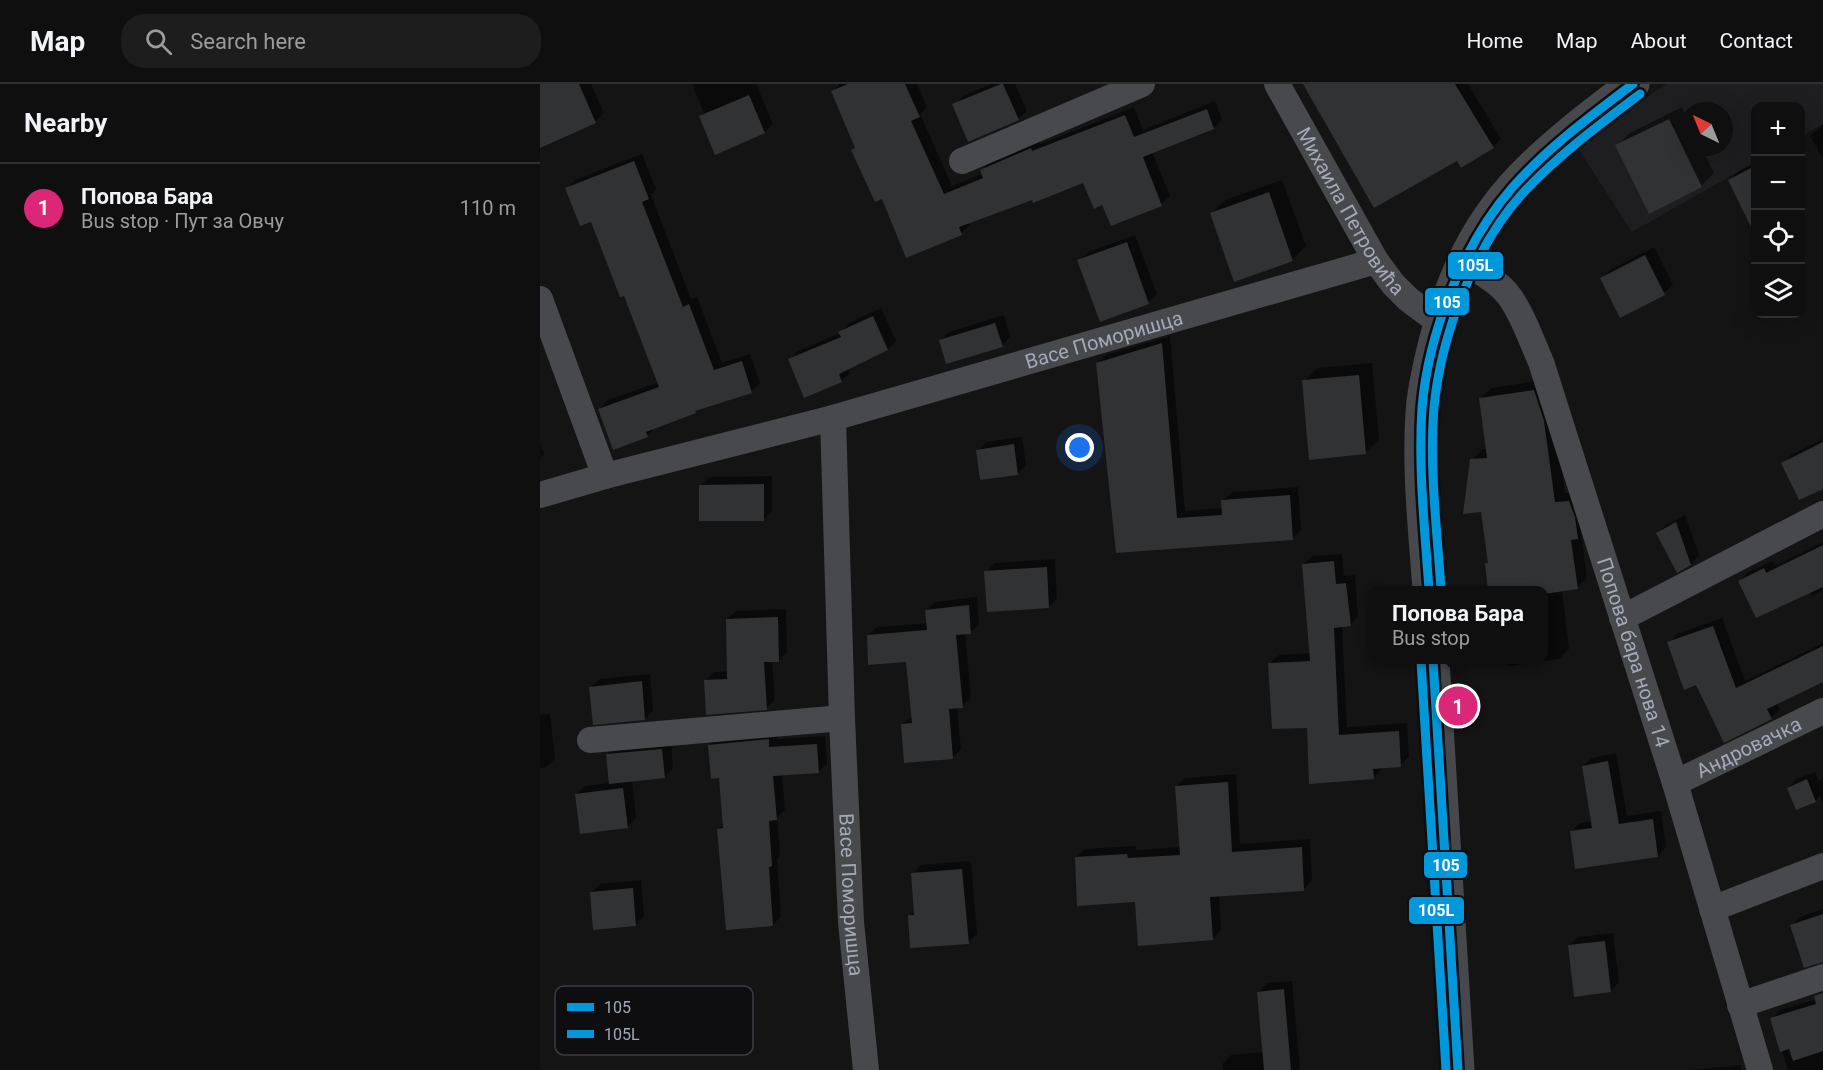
<!DOCTYPE html>
<meta charset="utf-8">
<style>
body{margin:0;font-family:Roboto,sans-serif;background:#1d1d1d;color:#f1f3f6}
.controls{position:absolute;right:18px;top:18px;display:grid;overflow:hidden;border-radius:12px;box-shadow:0 6px 24px #0002}
.controls button{width:54px;height:54px;display:grid;place-items:center;padding:0;border:0;border-bottom:2px solid #2f2f2f;background:#0f0f0f;color:#f1f3f6;font:30px sans-serif}
.compass{position:absolute;left:1139px;top:18px;width:54px;height:54px;border-radius:50%;background:#0f0f0f;box-shadow:0 6px 24px #0002;rotate:317deg}
.you{position:absolute;left:540px;top:364px;width:21px;height:21px;margin:-15px;border:4px solid #fff;border-radius:50%;background:#1a73e8;box-shadow:0 0 0 9px #1a73e833}
.badge{display:grid;place-items:center;width:39px;height:39px;border-radius:50%;background:#db2777;color:#fff;font-size:20px;font-weight:700}
.pin{position:absolute;translate:-50% -50%;border:3px solid #fff;box-shadow:0 2px 6px #0006}
.popup{position:absolute;left:828px;top:502px;width:180px;height:78px;box-sizing:border-box;display:grid;place-content:center;border-radius:12px;background:#0f0f0f;filter:drop-shadow(0 2px 4px #0005);font-size:20px;white-space:nowrap;color:#9b9c9e}
.popup b{font-size:22px;color:#f1f3f6}
.popup::after{content:'';position:absolute;left:50%;top:100%;margin-left:-12px;border:12px solid transparent;border-top-color:#0f0f0f}
.list{margin:0;padding:0;list-style:none}
h2{display:flex;justify-content:space-between;align-items:center;height:78px;margin:0;padding:0 24px;font-size:26px}
h2 small{font-size:20px;font-weight:400;color:#9b9c9e}
.list li{display:grid;grid-template-columns:39px 1fr auto;gap:18px;align-items:center;box-sizing:border-box;height:90px;padding:0 24px;border-top:2px solid #2f2f2f}
.list b{display:block;font-size:22px;white-space:nowrap}
.list p{margin:0;font-size:20px;white-space:nowrap;color:#9b9c9e}
.list em{font-size:20px;font-style:normal;color:#9b9c9e}
.icon{flex:none;width:33px;height:33px;fill:none;stroke:currentColor;stroke-width:2;stroke-linecap:round;stroke-linejoin:round}
.map{position:relative;flex:none;width:1283px;height:986px;overflow:hidden}
header{display:flex;align-items:center;gap:36px;box-sizing:border-box;height:84px;padding:0 30px;background:#0f0f0f;border-bottom:2px solid #2f2f2f}
header strong{font-size:28px}
nav{display:flex;gap:33px;margin-inline-start:auto;font-size:21px}
.search{width:420px;height:54px;background:#1d1d1d;display:flex;align-items:center;gap:15px;box-sizing:border-box;padding:0 21px;border-radius:24px;color:#9b9c9e;font-size:22px}
main{display:flex}
aside{flex:1;background:#0f0f0f}
.map>svg:first-child{display:block}
.built{fill:#1e1e20;fill-rule:evenodd}
.shadow{fill:#0007}
.building{fill:#313234}
.lines{fill:none;stroke-linecap:round;stroke-linejoin:round}
.street{stroke:#48494d;stroke-width:26}
.secondary{stroke:#46484c;stroke-width:33}
.bus-1-casing{stroke:#0e0e10;stroke-width:14}
.bus-2-casing{stroke:#0e0e10;stroke-width:14}
.bus-1{stroke:#0098da;stroke-width:9}
.bus-2{stroke:#0098da;stroke-width:9}
.labels{text-anchor:middle;dominant-baseline:central;stroke-width:4.5;stroke-linejoin:round;paint-order:stroke}
.street-label{font-size:20px;fill:#a3a9b7;stroke:#0e0e10}
.key{fill:#0e0e10;stroke:#3b3c42;stroke-width:1.5}
.key-label{font-size:16px;fill:#a3a9b7}
.line-badge{stroke:#0e0e10;stroke-width:2}
.badge-label{font-size:16px;text-anchor:middle;font-weight:bold;fill:#fff}
</style>
<header>
<strong>Map</strong>
<div class="search"><svg class="icon" aria-label="search" viewBox="0 0 24 24"><circle cx="10" cy="10" r="6"/><path d="M15 15l6 6"/></svg>Search here</div>
<nav><a>Home</a><a>Map</a><a>About</a><a>Contact</a></nav>
</header>
<main>
<aside>
<h2>Nearby<small></small></h2>
<ul class="list">
<li><span class="badge">1</span><div><b>Попова Бара</b><p>Bus stop · Пут за Овчу</p></div><em>110 m</em></li>
</ul>
</aside>
<div class="map">
<svg width="1283" height="986" viewBox="0 0 1283 986">
<rect width="100%" height="100%" fill="#141414"/>
<path class="built" d="M1127 0H1283V40L1261 52 1260 22H1216L1215 78 1092 148 1037 63 1050 51ZM1148 27H1184V63H1148Z"/>
<g class="shadow">
<polygon points="0,0 51,0 64,29 55,38 0,62"/>
<polygon points="152,0 216,0 233,40 225,48 161,33 164,29"/>
<polygon points="300,0 377,0 387,23 380,30 412,102 443,90 442,86 450,77 499,56 501,60 594,23 603,46 675,17 682,35 674,44 612,68 630,112 621,120 563,120 544,97 429,138 430,141 421,149 343,113 317,63 293,8"/>
<polygon points="451,0 475,0 487,27 478,35 414,21 423,12"/>
<polygon points="765,0 928,0 961,55 953,63 917,75"/>
<polygon points="1142,23 1148,36 1148,63 1161,63 1174,89 1161,102 1077,62 1090,49"/>
<polygon points="1283,41 1283,74 1270,52"/>
<polygon points="102,70 116,105 111,111 151,215 157,213 182,279 210,270 220,299 211,307 158,325 155,328 116,343 107,352 60,325 68,316 119,298 85,210 52,136 27,105 35,96"/>
<polygon points="1216,79 1216,127 1207,131 1190,96 1199,87"/>
<polygon points="742,96 766,162 753,175 695,196 672,129 685,116"/>
<polygon points="595,151 617,210 608,218 539,177 548,168"/>
<polygon points="1114,163 1133,201 1124,209 1081,232 1062,194 1070,186"/>
<polygon points="341,224 356,257 348,265 308,284 310,289 301,297 250,275 258,267 301,249 309,239"/>
<polygon points="464,231 470,253 462,261 401,256 409,248"/>
<polygon points="630,252 645,427 683,424 683,416 692,408 758,403 761,446 752,454 577,468 557,280 566,271"/>
<polygon points="832,279 839,356 826,368 764,297 777,284"/>
<polygon points="1004,296 1014,326 1025,409 1040,407 1047,443 1041,449 1047,494 1037,504 1022,506 1029,565 1019,575 968,582 968,576 1004,576 1004,506 946,480 949,477 943,427 932,376 942,365 947,365 940,315 951,304"/>
<polygon points="482,353 486,381 478,390 438,366 446,358"/>
<polygon points="1283,355 1283,403 1243,379 1251,371"/>
<polygon points="0,360 4,370 0,374"/>
<polygon points="232,392 232,427 224,435 161,401 170,393"/>
<polygon points="1145,431 1159,471 1151,480 1118,449 1126,441"/>
<polygon points="1283,458 1283,506 1272,512 1270,507 1200,497 1208,488 1233,477 1235,482"/>
<polygon points="802,470 804,492 815,491 818,532 810,541 802,541 807,643 867,639 869,673 860,681 842,682 842,685 833,694 769,642 730,579 739,571 771,569 763,481 772,472"/>
<polygon points="515,475 517,514 509,523 446,488 455,479"/>
<polygon points="437,513 439,540 431,548 425,549 431,614 422,622 417,623 421,665 412,674 362,640 373,632 367,576 328,551 337,543 388,539 386,527 395,518"/>
<polygon points="246,525 247,568 238,577 232,577 235,615 226,624 165,597 174,588 188,587 187,535 196,527"/>
<polygon points="1182,534 1205,597 1283,559 1283,596 1236,619 1240,625 1231,634 1157,600 1129,559 1137,550"/>
<polygon points="110,590 113,626 105,635 51,603 60,595"/>
<polygon points="10,630 15,675 6,683 0,684 0,631"/>
<polygon points="237,648 237,655 285,652 287,679 279,688 242,690 245,726 237,733 240,772 237,776 241,832 233,841 178,745 184,740 180,692 169,661 178,653"/>
<polygon points="131,657 133,684 125,693 92,696 96,734 88,742 36,710 45,702 70,699 67,670 76,662"/>
<polygon points="1076,669 1087,732 1121,727 1126,763 1118,772 1032,747 1040,739 1053,737 1043,682 1052,674"/>
<polygon points="1275,688 1279,697 1283,693 1283,720 1280,712 1275,717 1248,704 1257,695"/>
<polygon points="696,690 700,760 770,755 772,796 764,805 679,810 681,846 672,855 597,817 536,773 545,765 595,762 596,766 641,763 637,702 645,694"/>
<polygon points="431,777 437,850 428,858 369,832 375,826 373,790 381,781"/>
<polygon points="101,796 104,832 95,841 52,808 60,800"/>
<polygon points="1283,825 1283,876 1252,841 1260,833"/>
<polygon points="1073,849 1079,898 1071,907 1029,862 1038,853"/>
<polygon points="752,897 760,986 683,986 683,979 691,971 724,968 719,908 727,899"/>
<polygon points="1283,913 1283,986 1248,986 1232,935 1240,926"/>
<polygon points="1201,981 1201,986 1151,986"/>
</g>
<g class="building">
<polygon points="0,0 39,0 56,39 0,64"/>
<polygon points="308,0 365,0 380,33 371,37 404,110 443,94 440,86 491,64 492,67 585,31 594,53 667,25 674,45 603,73 622,122 571,142 562,121 554,125 543,99 493,119 492,116 419,143 422,151 366,174 342,115 335,118 311,66 315,64 291,7"/>
<polygon points="461,0 463,0 479,36 428,58 412,20"/>
<polygon points="763,0 915,0 954,64 921,84 917,77 834,124"/>
<polygon points="209,11 225,49 175,71 159,32"/>
<polygon points="1129,35 1162,103 1109,130 1075,61"/>
<polygon points="94,77 109,115 102,118 143,223 149,220 174,286 202,277 212,309 155,327 156,329 106,348 108,353 73,366 58,325 119,303 84,212 80,213 51,138 40,142 25,104"/>
<polygon points="1215,82 1215,151 1188,96"/>
<polygon points="729,108 753,177 694,198 670,129"/>
<polygon points="587,158 609,220 560,238 537,176"/>
<polygon points="1105,171 1125,211 1080,234 1060,194"/>
<polygon points="333,232 348,266 299,290 302,298 264,314 248,275 301,253 298,248"/>
<polygon points="455,239 463,263 406,280 399,256"/>
<polygon points="622,259 637,434 682,431 681,416 750,411 753,456 576,469 556,279"/>
<polygon points="819,291 826,370 769,376 762,296"/>
<polygon points="994,306 1004,337 1015,418 1029,417 1035,433 1038,455 1031,456 1038,505 1004,510 1004,507 948,507 945,479 948,479 941,428 923,430 930,375 947,374 939,314"/>
<polygon points="1283,358 1283,405 1259,416 1241,379"/>
<polygon points="474,360 478,391 440,396 436,366"/>
<polygon points="224,400 224,437 159,437 159,401"/>
<polygon points="1136,438 1151,481 1137,489 1116,449"/>
<polygon points="1283,461 1283,503 1216,534 1198,497 1224,484 1226,489"/>
<polygon points="794,477 796,500 806,499 811,542 794,544 799,651 859,647 861,683 833,685 834,695 769,700 767,644 732,645 728,579 770,577 762,480"/>
<polygon points="507,483 509,524 447,528 444,487"/>
<polygon points="429,521 431,550 416,551 423,624 409,625 413,675 364,679 361,640 372,639 366,578 328,581 327,551 387,546 385,526"/>
<polygon points="238,533 239,578 224,578 227,626 166,631 164,596 187,595 186,535"/>
<polygon points="1173,542 1196,604 1283,562 1283,598 1227,625 1232,635 1184,659 1156,601 1144,606 1127,558"/>
<polygon points="102,597 105,636 53,641 49,603"/>
<polygon points="229,655 229,663 277,660 279,689 233,692 237,736 229,737 232,782 229,783 233,842 186,846 177,745 183,744 179,694 171,695 168,661"/>
<polygon points="122,665 125,694 69,700 66,670"/>
<polygon points="1068,677 1079,740 1113,735 1118,773 1035,785 1030,747 1052,744 1042,682"/>
<polygon points="1267,695 1276,718 1256,726 1247,704"/>
<polygon points="688,698 692,768 762,763 764,807 670,813 673,856 598,862 595,818 537,822 535,773 587,770 588,774 640,771 635,702"/>
<polygon points="83,704 88,744 40,750 35,710"/>
<polygon points="422,785 429,860 370,864 368,831 374,831 371,789"/>
<polygon points="93,804 96,842 53,846 50,808"/>
<polygon points="1283,830 1283,878 1264,884 1250,841"/>
<polygon points="1065,857 1071,908 1034,913 1028,861"/>
<polygon points="744,905 751,986 724,986 717,908"/>
<polygon points="1283,909 1283,967 1253,977 1249,965 1240,968 1230,934 1276,920 1274,912"/>
</g>
<g class="lines">
<g class="street">
<path id="s1" d="M737 0 836 177 853 200 868 215 900 239"/>
<polyline points="422,77 602,0"/>
<path id="s2" d="M924 178C937 186 952 194 963 205 979 220 992 258 1001 278L1135 699 1220 986"/>
<polyline points="0,215 65,392"/>
<path id="s3" d="M293 334 302 634 311 838 326 986"/>
<path id="s4" d="M0 411 65 392 293 334 836 177"/>
<polyline points="1082,534 1283,430"/>
<polyline points="50,656 302,634"/>
<path id="s5" d="M1135 699 1283 627"/>
<polyline points="1172,825 1283,782"/>
<polyline points="1200,921 1283,893"/>
</g>
<g class="secondary">
<path d="M889 506C885 448 878 388 882 329 883 308 888 287 893 266 911 195 937 136 991 84 1022 53 1058 27 1093 0"/>
<polyline points="893,576 918,986"/>
</g>
<g class="bus-1-casing">
<g id="bus-1">
<path d="M889 506C885 446 878 385 882 324 888 250 923 160 972 104 1007 64 1051 32 1093 0"/>
<polyline points="893,576 918,986"/>
</g>
</g>
<g class="bus-2-casing">
<g id="bus-2">
<path d="M901 505C897 445 889 383 894 323 901 252 934 163 982 110 1017 72 1059 41 1100 10"/>
<polyline points="881,577 906,986"/>
</g>
</g>
<use href="#bus-1" class="bus-1"/>
<use href="#bus-2" class="bus-2"/>
</g>
<g class="labels">
<g class="street-label">
<text stroke="none"><textPath href="#s1" startOffset="147">Михаила Петровића</textPath></text>
<text stroke="none"><textPath href="#s4" startOffset="585">Васе Поморишца</textPath></text>
<text stroke="none"><textPath href="#s2" startOffset="435">Попова бара нова 14</textPath></text>
<text stroke="none"><textPath href="#s5" startOffset="82">Андровачка</textPath></text>
<text stroke="none"><textPath href="#s3" startOffset="477">Васе Поморишца</textPath></text>
</g>
</g>
<rect x="15" y="902" width="198" height="69" rx="9" class="key"/>
<rect x="27" y="919" width="27" height="8" fill="#0098da"/>
<rect x="27" y="946" width="27" height="8" fill="#0098da"/>
<g class="key-label">
<text x="64" y="929">105</text>
<text x="64" y="956">105L</text>
</g>
<g class="line-badge">
<rect x="907" y="167" width="57" height="29" rx="6" fill="#0098da"/>
<rect x="884" y="203" width="46" height="29" rx="6" fill="#0098da"/>
<rect x="883" y="767" width="45" height="28" rx="6" fill="#0098da"/>
<rect x="868" y="812" width="57" height="29" rx="6" fill="#0098da"/>
</g>
<g class="badge-label">
<text x="935" y="187">105L</text>
<text x="907" y="224">105</text>
<text x="906" y="787">105</text>
<text x="896" y="832">105L</text>
</g>
</svg>
<div class="controls">
<button>+</button>
<button>−</button>
<button><svg class="icon" aria-label="locate" viewBox="0 0 24 24"><circle cx="12" cy="12" r="6"/><path d="M12 2v4M12 18v4M2 12h4M18 12h4"/></svg></button>
<button><svg class="icon" aria-label="layers" viewBox="0 0 24 24"><path d="M12 4l9 5-9 5-9-5zM3 14l9 5 9-5"/></svg></button>
</div>
<svg class="compass" viewBox="-18 -18 36 36"><path d="M0-13l5 13h-10z" fill="#e53935"/><path d="M0 13l5-13h-10z" fill="#9b9c9e"/></svg>
<div class="you"></div>
<div class="pin badge" style="left:918px;top:622px">1</div>
<div class="popup"><b>Попова Бара</b>Bus stop</div>
</div>
</main>
